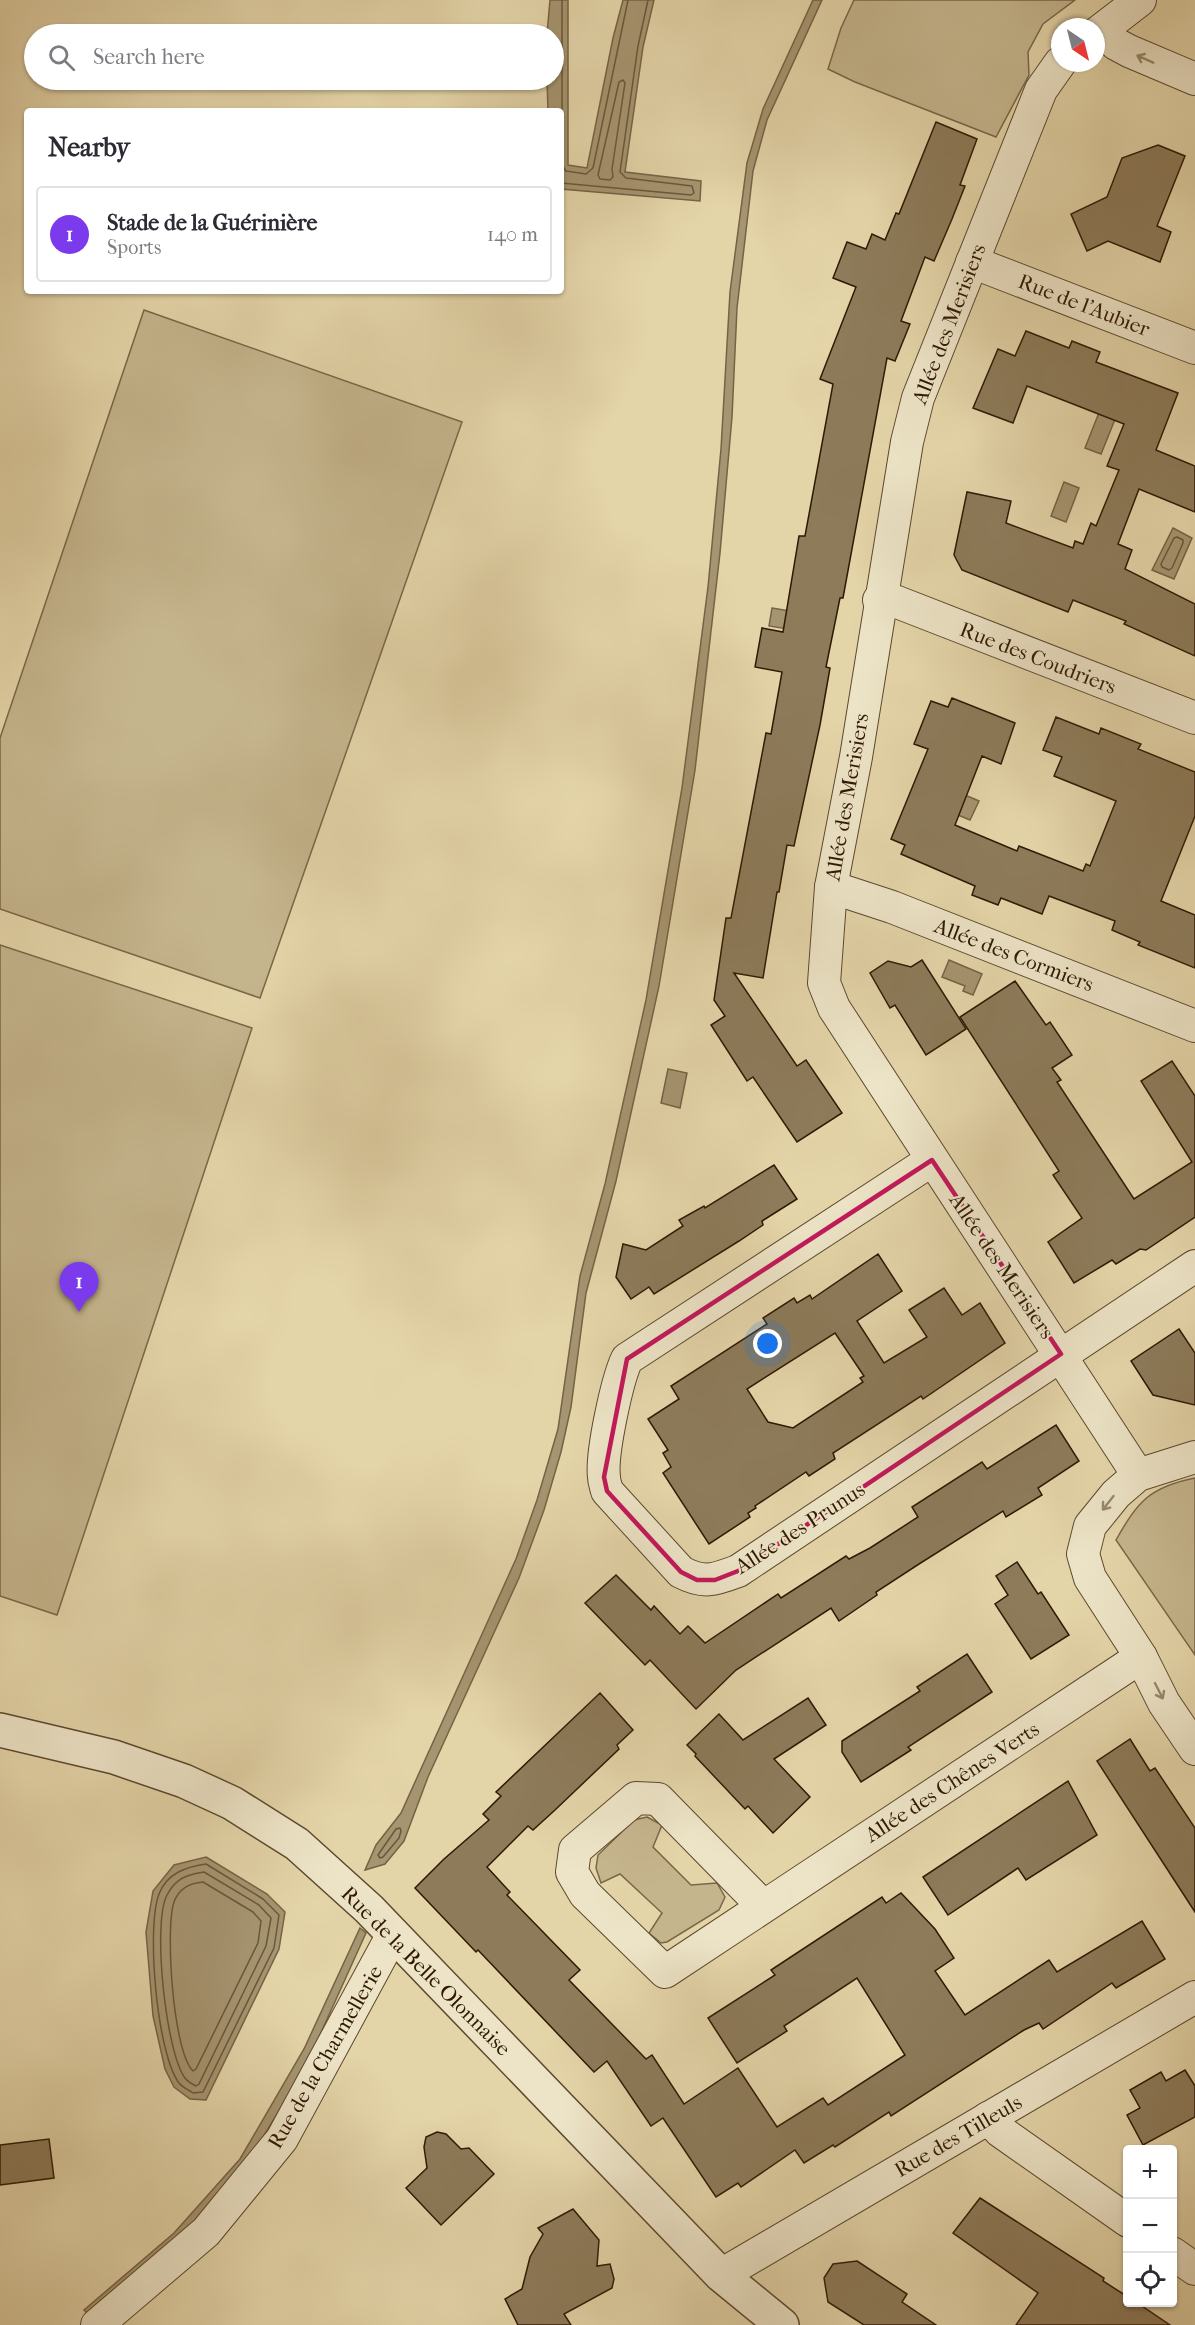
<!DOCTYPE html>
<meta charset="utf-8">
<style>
body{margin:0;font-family:"IM FELL French Canon",serif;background:#f7f7f7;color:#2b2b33}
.controls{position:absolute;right:18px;bottom:18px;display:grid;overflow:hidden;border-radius:6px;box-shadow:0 2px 4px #0004}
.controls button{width:54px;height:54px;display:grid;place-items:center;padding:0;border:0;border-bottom:2px solid #e1e1e2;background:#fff;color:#2b2b33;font:30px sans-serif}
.compass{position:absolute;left:1051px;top:18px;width:54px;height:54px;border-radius:50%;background:#fff;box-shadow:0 2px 4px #0004;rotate:145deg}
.you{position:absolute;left:768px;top:1344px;width:21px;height:21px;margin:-15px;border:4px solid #fff;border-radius:50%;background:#1a73e8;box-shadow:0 0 0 9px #1a73e833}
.badge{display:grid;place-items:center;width:39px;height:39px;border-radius:50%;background:#7c3aed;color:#fff;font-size:20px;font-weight:700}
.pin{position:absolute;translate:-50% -50px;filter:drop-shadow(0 2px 3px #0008)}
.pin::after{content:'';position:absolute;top:32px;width:21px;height:18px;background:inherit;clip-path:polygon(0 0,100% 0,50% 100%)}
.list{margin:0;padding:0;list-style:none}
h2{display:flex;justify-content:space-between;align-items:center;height:78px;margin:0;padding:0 24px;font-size:26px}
h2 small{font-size:20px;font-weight:400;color:#7c7c81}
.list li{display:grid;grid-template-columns:39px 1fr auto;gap:18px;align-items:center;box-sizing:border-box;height:96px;margin:0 12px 12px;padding:0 12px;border:2px solid #e1e1e2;border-radius:6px}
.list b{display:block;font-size:22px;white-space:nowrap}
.list p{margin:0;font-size:20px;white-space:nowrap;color:#7c7c81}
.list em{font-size:20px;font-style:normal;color:#7c7c81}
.icon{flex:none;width:33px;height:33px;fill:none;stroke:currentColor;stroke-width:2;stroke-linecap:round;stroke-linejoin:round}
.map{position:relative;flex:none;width:1195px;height:2325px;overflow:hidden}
.search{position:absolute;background:#fff;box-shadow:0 2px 4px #0004;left:24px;top:24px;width:540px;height:66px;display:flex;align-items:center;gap:15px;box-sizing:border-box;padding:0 21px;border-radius:33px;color:#7c7c81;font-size:22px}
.panel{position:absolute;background:#fff;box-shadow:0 2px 4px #0004;left:24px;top:108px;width:540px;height:186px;border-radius:6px}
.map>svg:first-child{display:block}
.green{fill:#c5b58d;stroke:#7a6748;stroke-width:1.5}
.water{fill:#a69571;stroke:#766345;stroke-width:1.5}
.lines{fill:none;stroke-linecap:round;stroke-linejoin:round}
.shore{stroke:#6a573a;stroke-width:1.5}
.building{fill:#8d7b5a;stroke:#2f1904;stroke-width:1.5;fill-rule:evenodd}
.minor-casing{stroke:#5c482d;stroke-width:34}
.tertiary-casing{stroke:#5c482d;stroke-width:36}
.minor{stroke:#ede4c7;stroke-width:32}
.tertiary{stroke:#ede4c7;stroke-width:33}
.oneway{stroke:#98896f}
.marked{fill:none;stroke:#c2185b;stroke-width:4.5;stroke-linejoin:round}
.labels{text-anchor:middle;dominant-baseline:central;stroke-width:4.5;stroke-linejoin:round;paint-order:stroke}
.street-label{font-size:21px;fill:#2f1904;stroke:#ede4c7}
</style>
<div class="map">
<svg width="1195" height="2325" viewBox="0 0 1195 2325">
<rect width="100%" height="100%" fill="#e4d5a9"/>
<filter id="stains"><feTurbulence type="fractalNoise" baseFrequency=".00333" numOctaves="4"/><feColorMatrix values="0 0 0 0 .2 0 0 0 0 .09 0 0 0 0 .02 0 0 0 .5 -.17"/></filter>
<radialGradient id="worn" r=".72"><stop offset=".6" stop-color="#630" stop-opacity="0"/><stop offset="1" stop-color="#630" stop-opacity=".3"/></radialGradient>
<g class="green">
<polygon points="854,0 1075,0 1043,24 1028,52 1029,75 996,137 855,82 828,69 841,28"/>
<polygon points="144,310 462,422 260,998 0,909 0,738"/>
<polygon points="0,945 252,1028 57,1615 0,1596"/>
<path d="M1195 1478V1655L1116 1540C1138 1501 1150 1487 1195 1478Z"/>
<polygon points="647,1817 662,1825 653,1847 691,1885 717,1883 725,1897 719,1910 667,1942 661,1943 649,1933 662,1913 620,1874 601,1883 596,1868 598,1855 634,1820"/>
</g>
<g class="water">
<polygon points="550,0 568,0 568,165 587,168 613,38 623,0 654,0 643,47 625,172 701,181 700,201 561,189 561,111 548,111 547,80 554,80 554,34 547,34"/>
<polygon points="813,0 822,0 767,120 753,171 737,308 732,417 720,553 695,770 659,986 616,1181 586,1293 571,1407 561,1452 544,1510 519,1578 428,1777 404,1841 385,1864 365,1870 376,1845 401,1813 516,1559 537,1500 558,1429 580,1276 605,1184 646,1000 682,788 708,587 721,449 730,292 747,163 763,109"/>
<polygon points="1100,410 1116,417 1101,454 1085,448"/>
<polygon points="1064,482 1079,488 1066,522 1051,516"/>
<polygon points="1173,528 1192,538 1174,579 1152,570"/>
<polygon points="772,608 808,614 805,632 769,626"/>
<polygon points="939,784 979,801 970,820 931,804"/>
<polygon points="949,960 982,974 973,995 963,991 965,986 942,977"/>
<polygon points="668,1069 687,1073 680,1108 661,1103"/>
<polygon points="206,1857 267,1894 285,1912 279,1949 206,2100 190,2099 174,2087 165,2069 153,2016 146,1932 153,1891 174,1865"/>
<polygon points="360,1928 366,1933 305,2068 254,2152 187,2233 90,2316 84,2310 174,2233 240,2159 304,2049"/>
</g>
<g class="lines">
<g class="shore">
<polyline points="562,0 562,165 566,171 586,174 593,168 628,0"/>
<polygon points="623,80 625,83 612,169 613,177 610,180 600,179 598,175 619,82"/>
<polyline points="561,183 691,195 694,193 692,186 626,178 620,172 638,46 648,0"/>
<polygon points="1177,537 1183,540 1183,543 1172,568 1169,570 1162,567 1161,564 1174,538"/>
<polygon points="400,1828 401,1831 399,1838 383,1857 380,1858 378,1855 396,1829"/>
<path d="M206 1864 263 1899 279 1915 274 1948 203 2092 193 2093C189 2090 182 2087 179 2083 157 2054 146 1928 159 1894 167 1873 186 1867 206 1864Z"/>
<path d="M204 1872 259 1905 271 1918 266 1946 199 2084 196 2086C192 2084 187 2081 185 2078 166 2053 152 1923 167 1895 176 1878 186 1875 204 1872Z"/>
<path d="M203 1882 253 1912 261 1921 258 1943 196 2069 193 2071C173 2052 165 1929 174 1902 179 1888 190 1883 203 1882Z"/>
</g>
</g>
<g class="building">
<polygon points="936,122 977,139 960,185 965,186 952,219 934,261 925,257 901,321 910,324 895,361 887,358 843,598 840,598 826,667 830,668 820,725 794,846 787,845 779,892 777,892 763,978 734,973 797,1066 806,1060 842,1113 797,1142 753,1077 747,1081 711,1025 725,1016 714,1000 726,918 731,918 766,733 771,734 782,672 755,667 762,628 783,632 799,536 805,536 833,384 820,379 856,287 833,278 847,242 866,249 872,234 885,240 896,213 899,214"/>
<polygon points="1158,145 1185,156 1157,226 1171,232 1160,262 1108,241 1087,251 1071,214 1107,197 1122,158"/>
<polygon points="1026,331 1069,348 1072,341 1100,352 1096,362 1178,393 1156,450 1195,466 1195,512 1139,489 1118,544 1132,550 1125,569 1195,604 1195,656 1124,624 1126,621 1073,600 1068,612 962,570 954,555 967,492 1011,501 1006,523 1073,548 1075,541 1083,544 1091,523 1096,526 1119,470 1107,466 1124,424 1027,386 1013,423 973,408 998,349 1015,356"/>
<polygon points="952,698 1015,723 1001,764 982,756 955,825 1017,851 1019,846 1083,871 1086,864 1090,866 1116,801 1054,776 1062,757 1043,750 1056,717 1099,734 1101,728 1141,744 1138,749 1195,772 1195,816 1161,901 1195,915 1195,968 1138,945 1140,942 1112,930 1115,921 1049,896 1042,914 1001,898 998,905 972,895 975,886 901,854 905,845 891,839 928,749 914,744 931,701 948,707"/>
<polygon points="922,960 966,1029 926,1055 895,1005 890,1008 870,973 888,961 911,967"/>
<polygon points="1015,981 1046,1025 1050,1022 1072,1055 1052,1068 1061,1080 1057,1082 1134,1199 1192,1162 1141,1081 1172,1061 1195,1096 1195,1217 1146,1250 1140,1249 1116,1264 1112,1260 1074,1283 1048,1242 1082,1218 1053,1175 1059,1171 960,1017"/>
<polygon points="774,1165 797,1199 762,1221 763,1225 739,1241 654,1294 649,1287 631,1299 616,1277 623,1244 646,1250 683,1226 679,1220 704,1206 705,1208"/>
<path d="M878 1254 902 1291 857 1321 884 1363 927 1337 909 1310 944 1288 962 1315 980 1303 1005 1343 923 1399 921 1396 833 1453 835 1459 809 1476 806 1472 755 1506 756 1508 748 1513 750 1517 709 1544 663 1473 671 1467 663 1453 668 1450 648 1419 679 1399 671 1386 767 1324 763 1318 794 1298 797 1303 810 1295 812 1299ZM835 1333 864 1376 860 1378 863 1382 793 1428 768 1422 747 1389Z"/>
<polygon points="1179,1329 1195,1353 1195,1405 1153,1395 1131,1361"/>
<polygon points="1056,1425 1079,1461 1038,1488 1042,1495 1006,1517 1003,1511 919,1564 876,1592 877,1595 839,1621 831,1608 736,1670 696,1709 650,1660 645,1665 585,1603 616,1575 651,1610 654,1606 680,1634 688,1626 705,1643 778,1594 781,1598 846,1556 849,1559 870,1548 918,1517 912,1507 982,1462 987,1469"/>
<polygon points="1017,1562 1038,1594 1041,1592 1069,1635 1031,1659 995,1604 1008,1595 996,1576"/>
<polygon points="967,1654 992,1692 908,1747 911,1750 861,1782 842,1752 842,1741 920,1691 917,1687"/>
<polygon points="600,1693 633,1730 617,1745 619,1749 555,1810 533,1830 528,1826 487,1867 510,1892 507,1895 580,1970 569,1980 646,2059 652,2055 684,2104 738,2068 777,2127 823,2098 828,2105 905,2055 857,1978 784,2026 787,2031 737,2063 708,2018 775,1975 771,1970 882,1897 886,1903 901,1893 935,1929 954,1958 935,1971 965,2015 1049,1960 1057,1972 1142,1921 1165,1959 1116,1988 1112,1983 1043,2029 1039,2023 1024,2030 891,2116 889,2112 835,2147 833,2145 804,2163 795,2150 741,2187 738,2183 716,2197 663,2118 651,2126 607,2061 594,2072 478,1950 476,1952 415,1888 444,1859 489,1820 483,1814 501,1796 496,1792"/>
<polygon points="808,1698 826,1725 774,1759 810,1797 773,1833 748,1806 745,1809 695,1756 696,1754 687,1745 719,1714 743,1740"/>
<polygon points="1130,1739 1150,1771 1155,1768 1195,1828 1195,1912 1097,1761"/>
<polygon points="1068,1781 1097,1835 1026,1880 1018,1868 948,1915 923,1877"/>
<polygon points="1185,2070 1195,2086 1195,2117 1143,2145 1127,2115 1140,2108 1130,2090 1161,2072 1166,2081"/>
<polygon points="437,2132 446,2134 461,2149 469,2148 494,2174 441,2225 406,2188 427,2168 424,2147 426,2137"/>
<polygon points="49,2139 54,2178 0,2185 0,2145"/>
<polygon points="980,2198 1104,2278 1103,2281 1128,2297 1128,2302 1136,2302 1170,2325 1016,2325 1038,2293 953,2233"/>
<polygon points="573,2209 599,2240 597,2266 610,2264 614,2279 612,2288 564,2314 571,2325 518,2325 505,2299 522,2289 530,2257 543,2234 538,2228"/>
<polygon points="857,2261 907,2294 902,2302 936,2325 864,2325 828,2302 824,2278 833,2264"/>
</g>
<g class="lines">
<g class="minor-casing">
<g id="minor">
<polyline points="1103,29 1116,44 1129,51 1195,79"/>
<polyline points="1096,34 1140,0"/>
<polyline points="1060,63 1041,90 918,398 907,442 856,757 831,887 824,983 834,1008 1138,1475"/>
<polyline points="972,262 1195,348"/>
<polyline points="879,600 897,602 1195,718"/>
<polyline points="831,887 892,907 1195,1026"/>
<path d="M932 1160 627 1359C617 1380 601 1454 604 1477 604 1482 606 1486 607 1491L681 1572C704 1584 714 1580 738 1571L1195 1266"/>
<polyline points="1195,1457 1138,1475 1116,1494 1090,1526 1083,1554 1090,1578 1141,1657 1164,1703 1195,1749"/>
<polyline points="763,1906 658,1799 636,1798 575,1850 572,1872 585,1894 665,1972 1141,1657"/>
<polyline points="988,2118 1000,2131 1128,2221"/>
<polyline points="1172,2253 1195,2269"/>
<polyline points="721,2275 1195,1997"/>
<polyline points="97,2325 206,2232 282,2139 393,1934"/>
</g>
</g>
<g class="tertiary-casing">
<polyline id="tertiary" points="0,1730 114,1757 184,1781 232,1803 297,1844 369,1909 721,2275 782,2325"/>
</g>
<use href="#minor" class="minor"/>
<use href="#tertiary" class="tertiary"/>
</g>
<defs><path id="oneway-shaft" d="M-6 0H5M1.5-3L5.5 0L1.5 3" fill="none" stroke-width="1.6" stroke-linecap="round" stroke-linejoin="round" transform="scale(1.5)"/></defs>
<g class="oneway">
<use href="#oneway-shaft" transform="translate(1145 59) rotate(-156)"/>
<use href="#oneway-shaft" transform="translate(1108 1503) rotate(128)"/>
<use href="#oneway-shaft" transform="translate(1159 1691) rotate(63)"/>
</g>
<path class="marked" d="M932 1160 1061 1354 738 1571 715 1580H697L681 1572 607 1491 604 1477 627 1359Z"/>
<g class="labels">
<g class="street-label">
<text transform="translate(1084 305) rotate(21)">Rue de l'Aubier</text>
<text transform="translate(949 324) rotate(-69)">Allée des Merisiers</text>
<text transform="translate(1038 658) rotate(21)">Rue des Coudriers</text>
<text transform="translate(847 797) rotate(-80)">Allée des Merisiers</text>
<text transform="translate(1014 955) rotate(21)">Allée des Cormiers</text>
<text transform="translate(1002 1266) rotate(56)">Allée des Merisiers</text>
<text transform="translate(800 1528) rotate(-33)">Allée des Prunus</text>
<text transform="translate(952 1782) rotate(-33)">Allée des Chênes Verts</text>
<text transform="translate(426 1971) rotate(45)">Rue de la Belle Olonnaise</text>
<text transform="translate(325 2057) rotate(-60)">Rue de la Charmellerie</text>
<text transform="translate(958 2136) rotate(-30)">Rue des Tilleuls</text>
</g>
</g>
<rect width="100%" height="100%" filter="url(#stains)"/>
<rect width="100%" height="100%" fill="url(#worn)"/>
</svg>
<div class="controls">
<button>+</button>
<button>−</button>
<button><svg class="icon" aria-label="locate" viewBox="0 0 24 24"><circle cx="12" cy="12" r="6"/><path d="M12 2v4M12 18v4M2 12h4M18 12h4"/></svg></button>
</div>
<svg class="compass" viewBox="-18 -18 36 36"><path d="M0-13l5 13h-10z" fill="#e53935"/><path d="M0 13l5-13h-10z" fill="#7c7c81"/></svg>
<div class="you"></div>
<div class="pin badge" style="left:79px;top:1312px">1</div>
<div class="search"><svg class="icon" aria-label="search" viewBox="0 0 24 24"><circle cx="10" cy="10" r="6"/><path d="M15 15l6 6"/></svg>Search here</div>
<section class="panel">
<h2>Nearby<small></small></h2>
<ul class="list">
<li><span class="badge">1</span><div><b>Stade de la Guérinière</b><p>Sports</p></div><em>140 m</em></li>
</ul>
</section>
</div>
